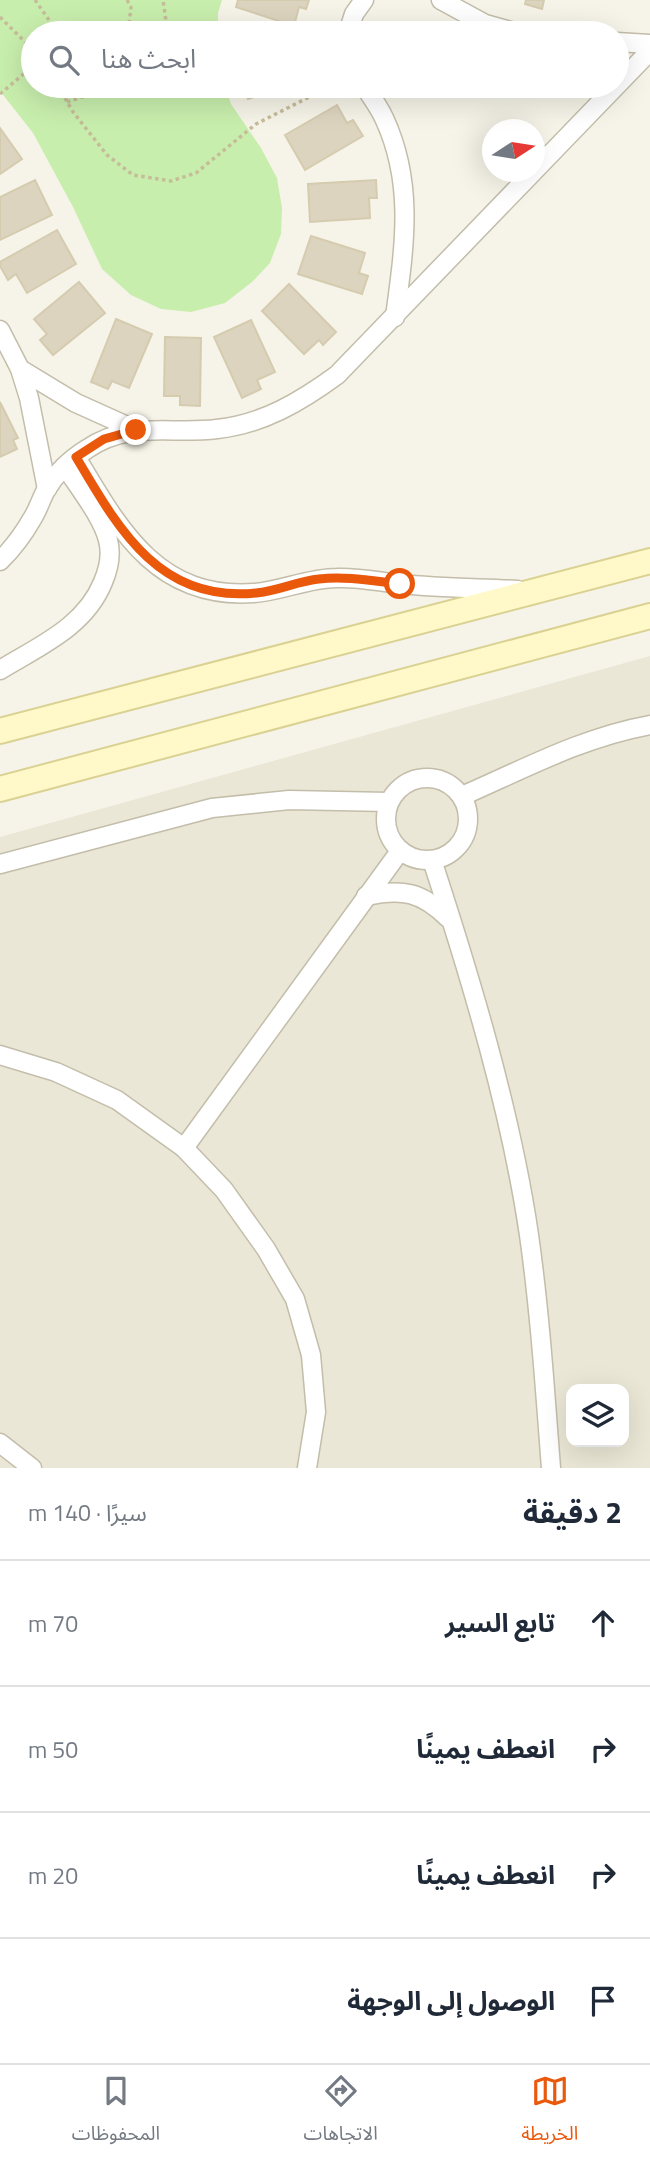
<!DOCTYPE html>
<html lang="ar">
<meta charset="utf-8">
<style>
body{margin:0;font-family:"Titillium Web","Noto Sans Arabic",sans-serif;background:#f6f6f7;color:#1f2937;direction:rtl}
.controls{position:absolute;right:21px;bottom:21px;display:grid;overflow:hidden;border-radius:14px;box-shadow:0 7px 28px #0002}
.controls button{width:63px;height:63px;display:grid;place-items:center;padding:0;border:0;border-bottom:2px solid #e0e1e3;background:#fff;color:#1f2937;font:35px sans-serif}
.compass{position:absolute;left:482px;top:119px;width:63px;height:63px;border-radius:50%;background:#fff;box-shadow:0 7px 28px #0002;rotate:78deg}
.stop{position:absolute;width:21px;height:21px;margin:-16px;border:5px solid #ea580c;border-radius:50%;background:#fff}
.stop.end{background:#ea580c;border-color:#fff;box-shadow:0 2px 7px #0008}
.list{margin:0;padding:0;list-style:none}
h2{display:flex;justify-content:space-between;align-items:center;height:91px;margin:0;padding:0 28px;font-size:30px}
h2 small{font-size:23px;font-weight:400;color:#747a83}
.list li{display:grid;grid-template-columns:46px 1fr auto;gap:21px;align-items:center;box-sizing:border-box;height:126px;padding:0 28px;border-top:2px solid #e0e1e3}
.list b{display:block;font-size:26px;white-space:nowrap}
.list em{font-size:23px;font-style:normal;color:#747a83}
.icon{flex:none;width:38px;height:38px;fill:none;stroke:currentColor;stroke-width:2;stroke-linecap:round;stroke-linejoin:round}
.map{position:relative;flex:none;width:650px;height:1468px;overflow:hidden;direction:ltr}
.search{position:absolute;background:#fff;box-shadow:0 7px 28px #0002;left:21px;right:21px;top:21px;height:77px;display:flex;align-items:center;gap:18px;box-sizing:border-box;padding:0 24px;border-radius:38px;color:#747a83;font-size:26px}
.sheet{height:595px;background:#fff}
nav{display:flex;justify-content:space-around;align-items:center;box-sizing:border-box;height:98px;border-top:2px solid #e0e1e3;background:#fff;font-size:19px;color:#747a83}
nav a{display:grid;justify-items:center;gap:4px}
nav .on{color:#ea580c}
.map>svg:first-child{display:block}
.residential{fill:#eae7d6;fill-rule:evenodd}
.green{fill:#c8eead}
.building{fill:#dcd4bf;stroke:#d5cbaf;stroke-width:2}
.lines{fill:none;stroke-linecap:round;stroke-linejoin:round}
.minor-casing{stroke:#c3bdaa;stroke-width:21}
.secondary-casing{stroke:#dad193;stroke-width:28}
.path{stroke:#c6bc99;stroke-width:3.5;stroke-dasharray:3.5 3.5;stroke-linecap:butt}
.minor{stroke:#fff;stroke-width:18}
.secondary{stroke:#fff9c9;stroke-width:24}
.route{stroke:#ea580c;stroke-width:9}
</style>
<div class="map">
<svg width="650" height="1468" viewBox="0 0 650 1468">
<rect width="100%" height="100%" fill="#f6f4e8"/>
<path class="residential" d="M650 656V1468H0V837ZM571 1389H624V1442H571Z"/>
<polygon class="green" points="0,0 222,0 218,13 218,33 33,33 33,86 225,86 231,104 261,148 277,178 282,208 281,234 270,263 252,282 225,303 191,312 161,309 131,295 102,269 73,207 33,133 0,91"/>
<g class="building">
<polygon points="238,0 309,0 306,9 299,7 294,26 236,7"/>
<polygon points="526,0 544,0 542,9 525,4"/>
<polygon points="244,86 289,86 248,99"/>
<polygon points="337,105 347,123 353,120 363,136 305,170 285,135"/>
<polygon points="0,128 22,159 0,174"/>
<polygon points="35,180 52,215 0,240 0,197"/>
<polygon points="376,180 377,198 369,198 370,218 310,222 308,184"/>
<polygon points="57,230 76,264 27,293 16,274 8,280 0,266 0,262"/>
<polygon points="311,236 365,253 359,273 368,276 362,294 298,274"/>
<polygon points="79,282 105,313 53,355 40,340 47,334 34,319"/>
<polygon points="289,284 336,332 323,345 319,340 304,354 262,311"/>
<polygon points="116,319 152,334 129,388 112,381 108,389 91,382"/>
<polygon points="251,320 275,372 257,380 261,389 242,398 214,337"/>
<polygon points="165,337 201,338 200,406 180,405 180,396 164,396"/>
<polygon points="0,402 18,438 13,440 17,449 0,457"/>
</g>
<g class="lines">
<g class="minor-casing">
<g id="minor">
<polyline points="441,0 485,24 518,33"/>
<polyline points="348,33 354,14 364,0"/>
<polyline points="617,42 650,44"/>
<path d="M364 86C371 96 379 107 384 118 415 184 404 249 395 317"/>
<polyline points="0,330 20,369 29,398 47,489"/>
<polyline points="20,369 76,403 136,430"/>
<path d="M76 457C119 529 157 600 254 593 282 591 308 578 337 578 359 577 380 582 401 584 440 588 479 588 518 590"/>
<path d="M0 561C13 548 23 535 32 519 38 510 41 499 46 490 56 473 71 459 87 449 130 420 170 435 217 429 263 424 300 402 337 375L650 51"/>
<path d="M0 670C39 646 85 627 103 582 109 568 112 555 108 540 102 516 78 487 65 466"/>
<circle cx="427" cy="819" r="41"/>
<path d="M462 796C524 769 583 737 650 725"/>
<path d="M432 860C471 979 511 1112 529 1235 540 1313 545 1390 551 1468"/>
<polyline points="0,864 212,808 289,800 388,802"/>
<path d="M366 896C402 888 422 892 448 918"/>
<polyline points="0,1055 56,1072 117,1100 184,1148 224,1190 266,1249 295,1299 311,1355 316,1412 307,1468"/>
<polyline points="184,1148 400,851"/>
<polyline points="0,1443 32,1468"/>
</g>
</g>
<g class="secondary-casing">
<g id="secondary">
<polyline points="0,731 650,561"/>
<polyline points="0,789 650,616"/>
</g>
</g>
<g class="path">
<polyline points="35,0 58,33"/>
<polyline points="127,0 131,7 128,33"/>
<polyline points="0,17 33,50"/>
<polyline points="163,33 166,21 163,0"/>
<polyline points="58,86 73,112 107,155 133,175 171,181 196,173 256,124 331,86"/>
<polyline points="0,94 33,66"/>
<polyline points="67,102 115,86"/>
</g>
<use href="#minor" class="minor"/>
<use href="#secondary" class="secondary"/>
</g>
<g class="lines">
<path class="route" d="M136 430 104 439 76 457C118 528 159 603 256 593 278 591 298 581 319 579 346 576 373 581 400 584"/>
</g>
</svg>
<div class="controls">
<button><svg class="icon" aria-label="layers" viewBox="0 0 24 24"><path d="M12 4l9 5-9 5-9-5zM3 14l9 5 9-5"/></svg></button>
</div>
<svg class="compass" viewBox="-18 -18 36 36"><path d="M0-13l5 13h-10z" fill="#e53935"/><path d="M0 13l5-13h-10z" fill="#747a83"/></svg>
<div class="stop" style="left:400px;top:584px"></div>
<div class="stop end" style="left:136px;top:430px"></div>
<div class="search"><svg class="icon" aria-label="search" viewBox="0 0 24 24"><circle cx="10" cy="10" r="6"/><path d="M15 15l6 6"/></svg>ابحث هنا</div>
</div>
<section class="sheet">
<h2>2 دقيقة<small>سيرًا · 140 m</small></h2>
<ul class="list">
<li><svg class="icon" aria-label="ahead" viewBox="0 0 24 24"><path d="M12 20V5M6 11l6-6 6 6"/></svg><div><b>تابع السير</b></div><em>70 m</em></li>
<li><svg class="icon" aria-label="right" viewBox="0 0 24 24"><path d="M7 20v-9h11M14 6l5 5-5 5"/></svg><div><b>انعطف يمينًا</b></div><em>50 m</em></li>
<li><svg class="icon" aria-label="right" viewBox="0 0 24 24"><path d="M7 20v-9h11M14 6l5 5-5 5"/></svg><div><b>انعطف يمينًا</b></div><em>20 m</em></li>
<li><svg class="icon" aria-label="arrive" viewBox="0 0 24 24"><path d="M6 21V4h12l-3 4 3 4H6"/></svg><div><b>الوصول إلى الوجهة</b></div></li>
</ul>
</section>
<nav>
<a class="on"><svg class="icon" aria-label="map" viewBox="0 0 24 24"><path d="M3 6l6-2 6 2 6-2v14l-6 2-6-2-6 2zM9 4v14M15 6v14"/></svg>الخريطة</a>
<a><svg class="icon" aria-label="directions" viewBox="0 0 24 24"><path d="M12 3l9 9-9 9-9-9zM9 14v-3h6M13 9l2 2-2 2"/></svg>الاتجاهات</a>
<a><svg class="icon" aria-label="saved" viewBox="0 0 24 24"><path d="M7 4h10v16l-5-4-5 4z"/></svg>المحفوظات</a>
</nav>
